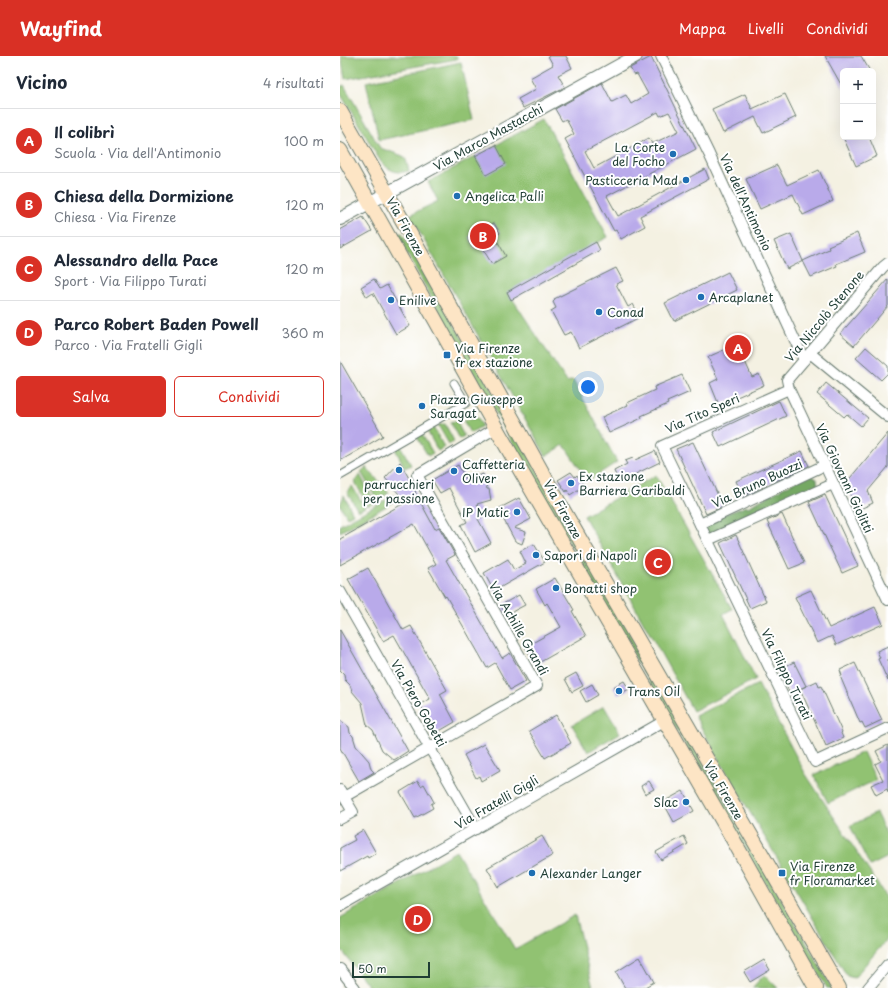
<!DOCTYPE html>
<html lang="it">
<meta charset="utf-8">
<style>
body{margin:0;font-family:"Playpen Sans",sans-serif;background:#f2f2f3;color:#1f2937}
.controls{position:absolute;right:12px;top:12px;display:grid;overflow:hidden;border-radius:6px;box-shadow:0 4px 16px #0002}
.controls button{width:36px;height:36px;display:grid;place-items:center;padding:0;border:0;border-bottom:1px solid #e0e1e3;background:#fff;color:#1f2937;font:20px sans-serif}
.scale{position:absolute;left:12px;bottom:10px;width:78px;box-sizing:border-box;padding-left:4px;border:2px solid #1f3d34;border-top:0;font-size:11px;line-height:14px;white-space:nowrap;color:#1f3d34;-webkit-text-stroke:3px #fff;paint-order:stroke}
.you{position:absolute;left:248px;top:331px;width:14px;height:14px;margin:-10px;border:3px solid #fff;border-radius:50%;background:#1a73e8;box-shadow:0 0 0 6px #1a73e833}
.badge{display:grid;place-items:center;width:26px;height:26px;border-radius:50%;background:#d93025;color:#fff;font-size:13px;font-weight:700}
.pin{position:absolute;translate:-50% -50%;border:2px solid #fff;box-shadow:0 1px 4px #0006}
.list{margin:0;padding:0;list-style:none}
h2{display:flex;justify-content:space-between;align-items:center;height:52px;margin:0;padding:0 16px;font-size:17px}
h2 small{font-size:13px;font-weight:400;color:#747a83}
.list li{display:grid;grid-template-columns:26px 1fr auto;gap:12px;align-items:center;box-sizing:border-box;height:64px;padding:0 16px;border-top:1px solid #e0e1e3}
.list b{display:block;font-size:15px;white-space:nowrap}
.list p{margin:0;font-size:13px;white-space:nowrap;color:#747a83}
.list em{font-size:13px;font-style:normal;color:#747a83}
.actions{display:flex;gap:8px;padding:12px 16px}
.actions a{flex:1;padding:9px 0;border:1px solid #d93025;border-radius:6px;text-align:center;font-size:14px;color:#d93025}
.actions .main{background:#d93025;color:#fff}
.map{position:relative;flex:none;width:548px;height:932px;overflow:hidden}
header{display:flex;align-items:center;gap:24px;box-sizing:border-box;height:56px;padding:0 20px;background:#d93025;color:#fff}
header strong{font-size:19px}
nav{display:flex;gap:22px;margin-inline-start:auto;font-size:14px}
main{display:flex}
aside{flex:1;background:#fff}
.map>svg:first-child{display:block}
.green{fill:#91c272;stroke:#588053}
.forest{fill:#74a864;stroke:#4a724c}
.building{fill:#b9aaea;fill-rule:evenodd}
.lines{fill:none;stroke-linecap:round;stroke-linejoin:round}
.pedestrian-casing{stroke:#6a7c71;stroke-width:9}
.minor-casing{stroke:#6a7c71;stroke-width:12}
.tertiary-casing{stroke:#6a7c71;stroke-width:14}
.secondary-casing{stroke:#6a7c71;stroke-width:16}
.pedestrian{stroke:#fff;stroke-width:7}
.minor{stroke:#fff;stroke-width:10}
.tertiary{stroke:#fff;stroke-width:12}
.secondary{stroke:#fde5c5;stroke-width:14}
.poi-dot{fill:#1f6fb2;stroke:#fff;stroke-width:1.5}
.labels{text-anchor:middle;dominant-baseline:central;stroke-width:4;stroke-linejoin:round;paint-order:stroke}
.street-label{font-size:12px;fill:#1f3d34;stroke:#fff}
.poi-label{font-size:12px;fill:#1f3d34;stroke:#fff;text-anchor:start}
</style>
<header>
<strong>Wayfind</strong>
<nav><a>Mappa</a><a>Livelli</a><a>Condividi</a></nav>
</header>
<main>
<aside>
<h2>Vicino<small>4 risultati</small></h2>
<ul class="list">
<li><span class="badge">A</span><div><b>Il colibrì</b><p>Scuola · Via dell'Antimonio</p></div><em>100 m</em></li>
<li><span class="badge">B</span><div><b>Chiesa della Dormizione</b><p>Chiesa · Via Firenze</p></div><em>120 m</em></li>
<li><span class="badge">C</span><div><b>Alessandro della Pace</b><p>Sport · Via Filippo Turati</p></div><em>120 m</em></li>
<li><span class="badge">D</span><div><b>Parco Robert Baden Powell</b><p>Parco · Via Fratelli Gigli</p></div><em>360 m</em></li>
</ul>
<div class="actions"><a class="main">Salva</a><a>Condividi</a></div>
</aside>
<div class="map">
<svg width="548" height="932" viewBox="0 0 548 932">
<rect width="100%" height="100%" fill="#fff"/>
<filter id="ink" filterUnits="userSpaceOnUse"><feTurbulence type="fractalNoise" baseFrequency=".025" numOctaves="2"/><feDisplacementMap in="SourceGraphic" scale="8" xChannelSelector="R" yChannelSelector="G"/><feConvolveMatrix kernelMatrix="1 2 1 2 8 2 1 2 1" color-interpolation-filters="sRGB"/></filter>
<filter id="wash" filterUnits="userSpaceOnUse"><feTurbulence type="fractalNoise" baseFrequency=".012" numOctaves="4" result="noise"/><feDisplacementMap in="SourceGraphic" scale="16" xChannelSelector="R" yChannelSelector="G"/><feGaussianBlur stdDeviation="0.9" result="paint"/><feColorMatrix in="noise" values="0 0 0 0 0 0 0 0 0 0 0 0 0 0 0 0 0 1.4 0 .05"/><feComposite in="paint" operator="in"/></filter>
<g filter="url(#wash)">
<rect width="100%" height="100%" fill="#f4f1e2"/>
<g class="green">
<polygon points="1,0 117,0 117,3 5,23"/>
<polygon points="121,6 134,64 39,84 26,26"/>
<path d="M4 29 40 92 63 100 66 104 69 115C57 118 50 115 41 106L0 37V31Z"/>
<polygon points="204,63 268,181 168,236 227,326 233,324 277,406 248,425 224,389 206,400 70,159 98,145 88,126"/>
<polygon points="62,177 492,932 487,932 374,739 186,411 58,181 58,178"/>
<polygon points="138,362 142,370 130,377 123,364"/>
<polygon points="116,365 124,380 119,383 110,366"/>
<polygon points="105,368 114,385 109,388 98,369"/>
<polygon points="93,371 104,391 98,395 86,373"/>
<polygon points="81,377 93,397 88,400 75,378"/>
<polygon points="59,387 71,409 65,412 54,391"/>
<polygon points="26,411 49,437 37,444 21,416"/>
<polygon points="20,419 35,446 28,450 15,426"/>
<polygon points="316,419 392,553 383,558 416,623 353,655 244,460"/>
<polygon points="12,430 25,451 18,455 7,436"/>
<polygon points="4,439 13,458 7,461 0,449"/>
<polygon points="55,439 59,443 0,476 0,469"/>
<polygon points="418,628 465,717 548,844 548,882 514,922 507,920 379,704 355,660"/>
<polygon points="264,650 280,677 248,696 232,669"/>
<polygon points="523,696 536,724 488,747 474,719"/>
<polygon points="536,757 548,781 548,801 530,810 510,770"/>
<polygon points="116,795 175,893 235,859 253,932 30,932 0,892 0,862"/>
<polygon points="424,919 438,932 412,932"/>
</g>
<polygon class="forest" points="469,418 477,423 478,429 381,479 365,479 362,466 407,450 409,451 413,448"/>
<g id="blocks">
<g class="building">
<polygon points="208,0 226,0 232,12 218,19 225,31 183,52 178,43 196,33 190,22 213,9"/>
<polygon points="485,0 521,0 530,15 503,15 503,32"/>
<path d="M311 1 356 93 267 140 278 160 365 113 369 123 300 160 305 170 281 183 276 174 274 175 225 83 234 78 226 63 222 65 215 53 262 27 272 46 286 39 291 48 308 38 297 18 294 19 290 12ZM318 56 320 60 329 56 339 75 312 88 309 82 254 112 245 95Z"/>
<polygon points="405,38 412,53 445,38 456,61 423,77 415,61 383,77 372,53"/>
<polygon points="503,81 529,81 537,100 516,110"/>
<polygon points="156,89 166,108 146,119 135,100"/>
<polygon points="437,109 447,129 479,114 493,145 463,159 453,138 420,153 406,123"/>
<polygon points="23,161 32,175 0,193 0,174"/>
<polygon points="154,167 160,177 155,181 166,200 152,208 141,190 135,192 129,181"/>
<polygon points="517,177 525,196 496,208 497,210 471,221 463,205 489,193 488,190"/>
<polygon points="451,178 463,205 447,213 434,185"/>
<polygon points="256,186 260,194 171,244 167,236"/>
<polygon points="276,212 283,225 276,228 288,251 293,248 300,261 239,292 231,276 224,279 211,255 216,252 213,246 215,244 214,243"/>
<polygon points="388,216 397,234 334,265 325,247"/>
<polygon points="34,223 40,233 47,229 70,270 56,278 33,237 27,241 21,231"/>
<polygon points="548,223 548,250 514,290 500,278"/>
<polygon points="397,288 412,321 419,318 424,329 379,349 370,327 378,323 368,301"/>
<polygon points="526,291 548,310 548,317 541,324 516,302"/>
<polygon points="0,305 43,380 0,405"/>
<polygon points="342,319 350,336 327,346 328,348 301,360 302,362 269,377 262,361 288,349 287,347 315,334 314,331"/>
<polygon points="486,327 528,362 521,370 507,358 504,361 477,338"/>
<polygon points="439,345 446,360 380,391 373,376"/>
<polygon points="548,377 548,411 528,435 533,447 518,454 505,428"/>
<polygon points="353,386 383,450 366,458 336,393"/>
<polygon points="315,395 320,406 279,426 274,415 287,408 285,405 293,402 295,404"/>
<polygon points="462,395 469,410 403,440 396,425"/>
<polygon points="60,406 76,435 75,436 95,473 99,471 115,499 106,504 162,602 170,597 186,625 170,634 155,607 147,612 106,540 105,541 88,512 96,508 74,468 0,509 0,483 66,446 45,422"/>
<polygon points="118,409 126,423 143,418 147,433 149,433 151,444 137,448 144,460 138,463 151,487 135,496 121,469 127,466 109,432 100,437 92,424"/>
<polygon points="231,416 235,421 237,419 244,430 230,439 227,434 226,436 218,424"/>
<polygon points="485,439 518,510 502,517 469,446"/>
<polygon points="179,442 191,463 174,472 186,476 182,488 175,485 158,453"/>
<polygon points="442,458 464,507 449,513 427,465"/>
<polygon points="396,479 426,545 410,552 380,487"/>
<polygon points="194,488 205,506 154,535 144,517 168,503 174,514 186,507 180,495"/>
<polygon points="28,512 63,574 71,570 107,634 100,638 115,666 96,677 80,648 90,643 54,579 43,585 8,523"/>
<polygon points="215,522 234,554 232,555 246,580 195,609 185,591 221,571 207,547 205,549 196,533"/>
<polygon points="471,534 489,572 535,551 543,568 496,589 492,580 477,587 455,541"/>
<polygon points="179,539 185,549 166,559 161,549"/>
<polygon points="0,574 68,695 54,704 42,694 33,674 27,669 22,647 12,635 10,629 5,624 4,618 0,614"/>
<polygon points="548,590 548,625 538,603 540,602 537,595"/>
<polygon points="454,606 466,630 450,638 439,613"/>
<polygon points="515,607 542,664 525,672 522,666 520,667 500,620 502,620 500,614"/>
<polygon points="236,617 243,630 232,636 225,623"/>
<polygon points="284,625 289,633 278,639 273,631"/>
<polygon points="477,625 479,631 481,630 502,676 501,677 503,682 486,690 460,633"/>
<polygon points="252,628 258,639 246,646 240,635"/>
<polygon points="216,659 231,687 205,702 189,675"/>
<polygon points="0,664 9,671 10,677 13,680 16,690 29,705 31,713 34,716 19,725 0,692"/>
<polygon points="144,688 160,714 141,725 139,720 136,722 124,699"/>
<polygon points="548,689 548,736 547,733 536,739 531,729 543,724 535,708 541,705 536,695"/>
<polygon points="78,725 81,730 84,728 94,746 91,748 93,752 75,762 60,736"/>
<polygon points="309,725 314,733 305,738 301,730"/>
<polygon points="343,735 354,755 334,766 323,746"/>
<polygon points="23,774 36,797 28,802 27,800 0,815 0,792 15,784 13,780"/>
<polygon points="202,780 213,799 158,831 147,812"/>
<polygon points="344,780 348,788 321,804 316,796"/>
<polygon points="300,901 314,926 303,932 285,932 276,916"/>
<polygon points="424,904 430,914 410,926 404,916"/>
</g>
</g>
</g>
<g filter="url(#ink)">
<use href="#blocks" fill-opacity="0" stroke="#6a7c71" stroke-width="1"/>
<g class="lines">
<g class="pedestrian-casing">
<polyline id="pedestrian" points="0,420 126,347 114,327"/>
</g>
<g class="minor-casing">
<g id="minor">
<polyline points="321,0 369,98 464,304"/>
<polyline points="548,207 543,211 447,324 449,333 548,544"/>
<polyline points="470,297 548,361"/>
<polyline points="449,333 322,390 475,706 548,672"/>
<polyline points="360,468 485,409"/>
<polyline points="368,484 493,428"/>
<polyline points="0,535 136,773"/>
<polyline points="0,734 13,756 0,763"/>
<polyline points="4,741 197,630 77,419 156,372"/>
<polyline points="0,850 324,665"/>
<polyline points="0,913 15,932"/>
<polyline points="528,932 548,908"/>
</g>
</g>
<g class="tertiary-casing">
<polyline id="tertiary" points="0,163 296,0"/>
</g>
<g class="secondary-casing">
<g id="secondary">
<polyline points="0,55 64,167 223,454 499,932"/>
<polyline points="0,94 156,372 390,778 476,932"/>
</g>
</g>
<use href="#pedestrian" class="pedestrian"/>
<use href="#minor" class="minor"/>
<use href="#tertiary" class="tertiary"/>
<use href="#secondary" class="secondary"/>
</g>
</g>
<g class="poi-dot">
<circle cx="333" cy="98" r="4"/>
<circle cx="346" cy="124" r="4"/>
<circle cx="117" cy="140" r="4"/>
<circle cx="361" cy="241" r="4"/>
<circle cx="51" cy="244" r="4"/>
<circle cx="259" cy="256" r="4"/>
<rect x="103" y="295" width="8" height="8" rx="2"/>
<circle cx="82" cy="350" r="4"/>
<circle cx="59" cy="414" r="4"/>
<circle cx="114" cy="415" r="4"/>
<circle cx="231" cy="427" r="4"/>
<circle cx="177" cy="456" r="4"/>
<circle cx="196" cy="499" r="4"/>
<circle cx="216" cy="532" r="4"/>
<circle cx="279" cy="635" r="4"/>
<circle cx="346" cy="746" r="4"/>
<circle cx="192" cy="817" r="4"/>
<rect x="438" y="813" width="8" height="8" rx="2"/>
</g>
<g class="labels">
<g class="street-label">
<text transform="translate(148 81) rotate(-29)">Via Marco Mastacchi</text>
<text transform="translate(406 146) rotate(65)">Via dell'Antimonio</text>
<text transform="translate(66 170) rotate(61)">Via Firenze</text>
<text transform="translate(484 260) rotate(-50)">Via Niccolò Stenone</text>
<text transform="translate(362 357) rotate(-24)">Via Tito Speri</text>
<text transform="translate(505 422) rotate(65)">Via Giovanni Giolitti</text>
<text transform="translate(417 427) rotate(-25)">Via Bruno Buozzi</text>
<text transform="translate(223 453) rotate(61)">Via Firenze</text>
<text transform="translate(179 572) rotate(60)">Via Achille Grandi</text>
<text transform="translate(447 618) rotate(64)">Via Filippo Turati</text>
<text transform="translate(79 647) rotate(60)">Via Piero Gobetti</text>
<text transform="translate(384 734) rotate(60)">Via Firenze</text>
<text transform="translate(156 746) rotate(-30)">Via Fratelli Gigli</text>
</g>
<g class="poi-label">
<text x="325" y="91" text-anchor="end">La Corte<tspan x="325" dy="14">del Focho</tspan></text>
<text x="338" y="124" text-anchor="end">Pasticceria Mad</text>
<text x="125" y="140">Angelica Palli</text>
<text x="369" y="241">Arcaplanet</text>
<text x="59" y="244">Enilive</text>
<text x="267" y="256">Conad</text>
<text x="115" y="292">Via Firenze<tspan x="115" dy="14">fr ex stazione</tspan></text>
<text x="90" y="343">Piazza Giuseppe<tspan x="90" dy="14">Saragat</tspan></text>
<text x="122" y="408">Caffetteria<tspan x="122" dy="14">Oliver</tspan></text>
<text x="239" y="420">Ex stazione<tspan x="239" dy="14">Barriera Garibaldi</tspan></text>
<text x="59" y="428" text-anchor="middle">parrucchieri<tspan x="59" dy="14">per passione</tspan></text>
<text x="169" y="456" text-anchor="end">IP Matic</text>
<text x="204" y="499">Sapori di Napoli</text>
<text x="224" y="532">Bonatti shop</text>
<text x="287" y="635">Trans Oil</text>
<text x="338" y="746" text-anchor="end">Slac</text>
<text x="450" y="810">Via Firenze<tspan x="450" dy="14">fr Floramarket</tspan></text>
<text x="200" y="817">Alexander Langer</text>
</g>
</g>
</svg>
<div class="controls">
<button>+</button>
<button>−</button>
</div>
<div class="scale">50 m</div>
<div class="you"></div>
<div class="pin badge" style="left:398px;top:292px">A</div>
<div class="pin badge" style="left:143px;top:180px">B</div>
<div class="pin badge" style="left:318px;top:506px">C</div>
<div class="pin badge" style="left:78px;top:863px">D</div>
</div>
</main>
